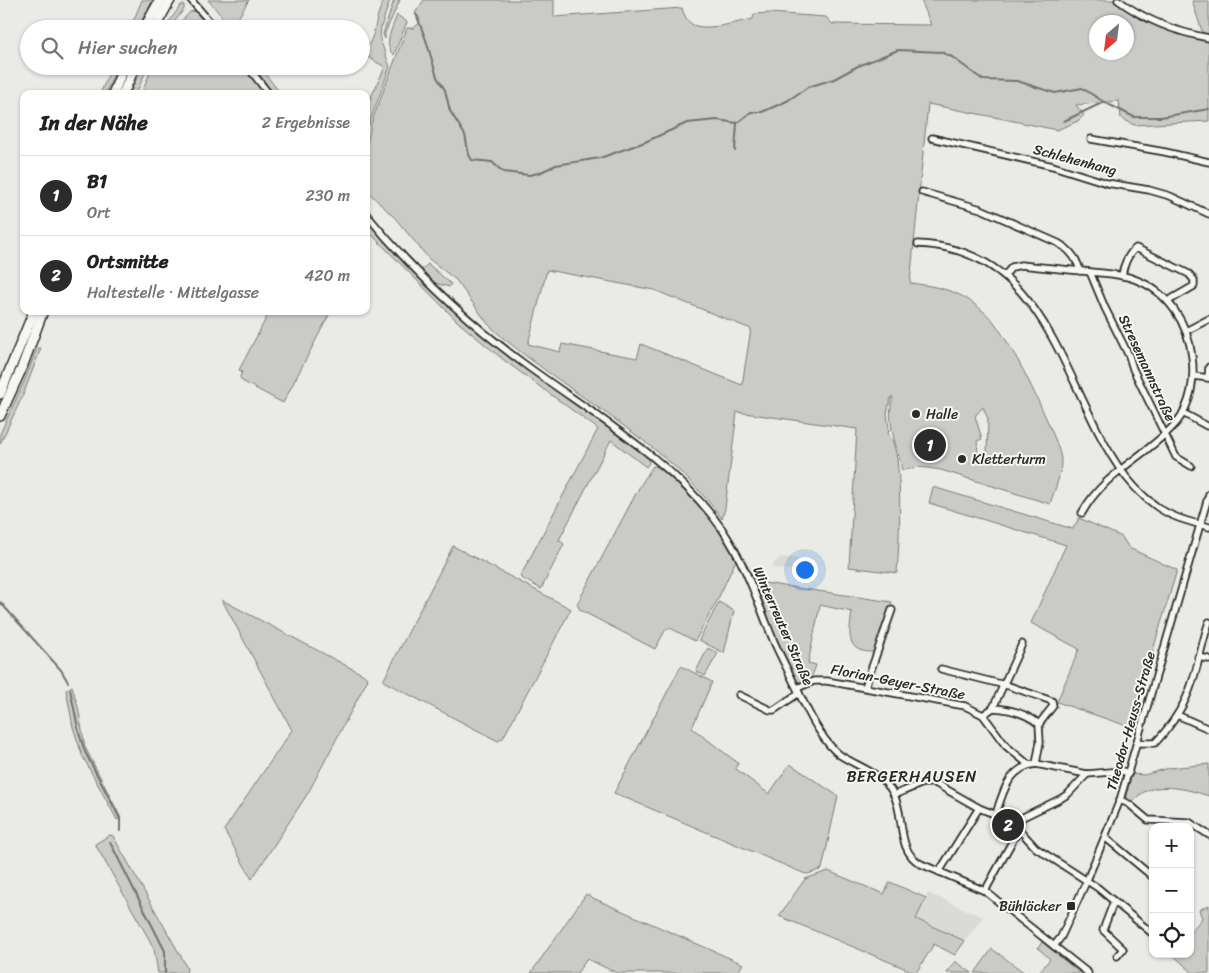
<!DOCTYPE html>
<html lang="de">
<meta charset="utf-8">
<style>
body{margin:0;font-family:Sriracha,sans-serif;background:#f2f2f2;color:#202124}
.controls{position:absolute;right:15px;bottom:15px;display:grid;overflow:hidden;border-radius:10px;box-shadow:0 1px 4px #0004}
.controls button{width:45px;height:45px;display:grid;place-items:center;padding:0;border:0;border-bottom:1px solid #e0e0e0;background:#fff;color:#202124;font:25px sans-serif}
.compass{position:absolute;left:1089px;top:15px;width:45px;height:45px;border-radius:50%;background:#fff;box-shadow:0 1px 4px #0004;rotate:208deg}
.you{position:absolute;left:804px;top:569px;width:18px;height:18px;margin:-12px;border:4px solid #fff;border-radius:50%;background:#1a73e8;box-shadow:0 0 0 8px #1a73e833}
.badge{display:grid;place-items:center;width:32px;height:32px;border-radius:50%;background:#2b2b2b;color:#fff;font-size:16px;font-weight:700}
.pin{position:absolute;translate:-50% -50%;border:2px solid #fff;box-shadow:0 1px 5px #0006}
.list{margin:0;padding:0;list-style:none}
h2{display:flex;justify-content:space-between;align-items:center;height:65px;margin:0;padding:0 20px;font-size:21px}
h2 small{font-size:16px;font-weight:400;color:#757577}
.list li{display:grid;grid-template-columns:32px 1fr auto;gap:15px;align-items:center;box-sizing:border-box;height:80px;padding:0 20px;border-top:1px solid #e0e0e0}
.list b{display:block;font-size:19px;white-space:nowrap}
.list p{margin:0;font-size:16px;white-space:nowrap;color:#757577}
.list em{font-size:16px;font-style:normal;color:#757577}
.icon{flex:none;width:28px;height:28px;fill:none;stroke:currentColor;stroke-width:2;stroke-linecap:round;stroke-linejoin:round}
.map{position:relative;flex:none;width:1209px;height:973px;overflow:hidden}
.search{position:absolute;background:#fff;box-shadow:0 1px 4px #0004;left:20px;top:20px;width:350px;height:55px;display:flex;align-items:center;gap:12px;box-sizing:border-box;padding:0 18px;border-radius:28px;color:#757577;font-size:19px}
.panel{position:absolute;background:#fff;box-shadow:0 1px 4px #0004;left:20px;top:90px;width:350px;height:225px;border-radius:10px}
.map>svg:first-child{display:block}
.built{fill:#dadad6}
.green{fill:#cacac7;stroke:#7a7a79;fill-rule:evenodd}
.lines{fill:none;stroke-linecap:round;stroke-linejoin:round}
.stream{stroke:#727270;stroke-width:2}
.minor-casing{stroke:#2b2b2b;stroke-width:9}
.highway-casing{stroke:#2b2b2b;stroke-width:12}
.minor{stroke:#f6f6f2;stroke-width:5.5}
.highway{stroke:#f6f6f2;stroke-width:9}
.poi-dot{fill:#2b2b2b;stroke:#f6f6f2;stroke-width:2}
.labels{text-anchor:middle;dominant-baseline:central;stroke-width:4;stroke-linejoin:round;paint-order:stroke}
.street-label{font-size:14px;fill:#2b2b2b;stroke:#f6f6f2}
.poi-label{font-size:14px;fill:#2b2b2b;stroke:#f6f6f2;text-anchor:start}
.quarter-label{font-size:16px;letter-spacing:1px;fill:#2b2b2b;stroke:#f6f6f2}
</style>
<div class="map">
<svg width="1209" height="973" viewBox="0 0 1209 973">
<rect width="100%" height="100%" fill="#eaeae6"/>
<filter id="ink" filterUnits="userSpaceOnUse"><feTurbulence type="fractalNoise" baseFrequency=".02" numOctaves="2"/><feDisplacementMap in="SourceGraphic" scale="10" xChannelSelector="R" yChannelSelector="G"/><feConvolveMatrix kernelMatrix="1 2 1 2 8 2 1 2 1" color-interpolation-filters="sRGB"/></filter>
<g filter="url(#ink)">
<g class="built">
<polygon points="781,557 807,560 806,572 771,568 775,562"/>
<polygon points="928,893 983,917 965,941 916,919"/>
</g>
<g class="green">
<polygon points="142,0 153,0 137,29 130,29"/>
<polygon points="208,0 249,0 232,28"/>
<path d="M385 0H390L381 27 380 39 390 67 366 132V108L385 67 364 55C366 50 369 45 371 40 377 26 376 12 385 0Z"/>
<polygon points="394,0 400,0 385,33 385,39 383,34"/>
<path d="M424 0H554V17L682 8C684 15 688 24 696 26 711 30 738 22 753 19L754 14 770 13 826 17 832 24 931 25 921 0H1113L1136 17 1186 36 1205 40 1192 1H1209V121L1134 125 1121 118 1119 101 1076 105 1084 115 1078 121 1057 130 1004 119 928 104 910 283C933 286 955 289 974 304 981 309 989 316 994 322 1017 354 1034 391 1050 427 1054 437 1060 449 1061 460 1062 474 1054 491 1050 504L941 470C927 468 915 465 902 471 898 447 885 422 893 397H891L887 413 889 429 888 434C905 450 899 548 897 573L849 567 857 429 737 412 725 508 722 519C686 468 634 433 583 397 556 378 529 359 503 338L488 324 456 280 429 259 395 218 366 190V148L371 124 407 28H414L420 22 419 17 415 13ZM1096 22H1126V52H1096ZM547 270 654 290 751 329 742 385 641 344 637 358 562 344 560 352 528 344ZM983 407 988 419 987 453 970 464 978 454 977 441 982 439 975 416Z"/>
<polygon points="181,5 184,5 184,9 169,29 164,29"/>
<polygon points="195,11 211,29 174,29 190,12"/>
<path d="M397 15 407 22 394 55C382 45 393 27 397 15Z"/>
<polygon points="112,66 118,66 105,94 100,94"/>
<polygon points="142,66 148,66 136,94 130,94"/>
<polygon points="153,66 243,66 266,94 141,94"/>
<polygon points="253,66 259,66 281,94 274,94"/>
<polygon points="366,217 399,254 523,366 649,458 649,463 646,467 611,440 559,540 564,544 541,589 520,577 598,429 505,361 459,323 372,235 366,245"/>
<polygon points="428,264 451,284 449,287 432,282 420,271"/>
<polygon points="270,311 331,311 283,403 242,381 240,377 242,371 239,370"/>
<polygon points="37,348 41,348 23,395 0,444 0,434 24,382"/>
<polygon points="653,466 659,467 697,502 711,519 724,537 723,538 736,560 717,601 695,641 670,628 666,629 655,649 580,610 577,604 640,486"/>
<polygon points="933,487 1073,529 1079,518 1122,537 1129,548 1177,570 1130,727 1057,702 1079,649 1031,623 1066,545 929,503"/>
<polygon points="453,546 571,609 503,738 498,741 383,681"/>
<path d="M764 583 892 602 874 652C845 653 849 633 852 612L820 605 808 663 816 665C813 675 810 684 797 681L774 633 759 591Z"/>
<polygon points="222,600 364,675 368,679 308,793 252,879 224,830 292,730"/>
<polygon points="719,602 734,611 724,653 699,640"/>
<polygon points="708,648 718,653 705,676 696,671"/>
<polygon points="681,666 712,682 692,728 738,763 736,769 769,794 790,764 838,796 822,869 808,874 803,873 614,793"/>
<polygon points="72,686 78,707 85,747 121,818 117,820 82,755 73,727 66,690"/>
<path d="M1209 764V796C1190 790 1166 783 1146 791 1141 793 1135 799 1130 802L1126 796 1132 774 1144 775 1169 768Z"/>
<polygon points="110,835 113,836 117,843 183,960 187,969 186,973 158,973 154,949 149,939 95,844"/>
<polygon points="828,871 884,894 890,882 926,898 916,919 965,941 955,955 934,944 916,973 779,916 805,879"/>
<polygon points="586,894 595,899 743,964 737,973 617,973 587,959 577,973 531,973"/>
<polygon points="1209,905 1209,973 1193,973 1172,954 1190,954 1190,933 1202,918 1199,910"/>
<polygon points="1042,942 1080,973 1038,973 1050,959 1038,948"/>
<polygon points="992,949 1025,973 975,973"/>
<polygon points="955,961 972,973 947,973"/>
</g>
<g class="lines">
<g class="stream">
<polyline points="416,14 426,40 437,77 445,90 450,111 465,135 469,155 472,160 492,162 503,172 529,175 539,173 556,165 600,158 645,142 687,123 717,120 737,123"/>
<polyline points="1064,121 1104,102 1134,117 1161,117 1209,109"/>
<polyline points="735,151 737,123 751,112 762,112 787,101 808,87 834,79 858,66 898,50 941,52 952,57 983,80 1017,81 1055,93 1082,88 1104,102"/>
<polyline points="0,602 61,670 68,682"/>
<polyline points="70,689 79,733 85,752 116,811 120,819 120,831"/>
<polyline points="110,842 165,951 165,973"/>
</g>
<g class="minor-casing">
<g id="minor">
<polyline points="191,0 216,29"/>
<path d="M1118 0C1145 20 1176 32 1209 38"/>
<polyline points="247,66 269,94"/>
<polyline points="932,138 1053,166 1107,183 1149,190 1170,196 1209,214"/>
<polyline points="1091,139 1165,152 1209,162"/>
<path d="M922 192 981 209 1058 243C1069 249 1077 258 1080 271"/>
<path d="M366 214C411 269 465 320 523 363 589 412 675 461 722 529 745 563 757 600 772 637 778 652 786 666 793 681 802 698 809 716 820 732 825 740 832 749 840 755 858 767 882 773 893 793 906 816 895 850 921 864L985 891 1088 973"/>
<path d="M918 244C1022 248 1051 335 1090 415 1106 449 1125 484 1156 506 1172 518 1191 522 1209 527"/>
<polyline points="1090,272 1105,308 1129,356 1133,369 1176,457 1191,466"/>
<path d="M1005 275 1012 267 1021 265C1048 268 1074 270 1101 273 1112 274 1124 275 1134 279 1168 291 1188 323 1192 357 1195 379 1191 404 1177 422 1148 456 1105 471 1082 513"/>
<path d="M1122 276C1123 266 1128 254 1136 248L1189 274 1194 280V286L1168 301"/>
<polyline points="1186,331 1209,319"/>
<polyline points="1193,376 1209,378"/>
<polyline points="1208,378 1209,367"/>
<polyline points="1183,413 1207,426"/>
<polyline points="1198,657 1209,659"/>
<polyline points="941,669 1009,686 1052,701 1053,706 1039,724 1040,742 1036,764"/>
<polyline points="865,687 892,610"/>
<polyline points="797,688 814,681 827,681 965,706 983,715 1006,746 1029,765"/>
<polyline points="739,695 770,710 774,710 799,693"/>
<path d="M993 708C1010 709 1026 713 1039 724"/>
<polyline points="983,715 993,708 1022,644"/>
<polyline points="1177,715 1209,729"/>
<path d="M1138 743H1155C1171 726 1185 705 1192 683 1199 663 1202 642 1209 622"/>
<polyline points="894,795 923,783 935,783 979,808 1004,818 1013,823 1036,848 1098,888 1153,934"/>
<polyline points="1120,800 1129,804 1148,820 1189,822 1209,835"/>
<path d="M996 814C1003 792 1009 767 1036 764L1087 774 1122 771 1129 773"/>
<polyline points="1106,838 1153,877"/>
<polyline points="939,872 979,808"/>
<polyline points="985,891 1019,829 1021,818 1060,799 1068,794 1087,774"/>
<polyline points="1114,901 1103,930 1123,949 1117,956"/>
<polyline points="1054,946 1061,937 1087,880 1120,800 1209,494"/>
</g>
</g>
<g class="highway-casing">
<g id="highway">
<polyline points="144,29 160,0"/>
<polyline points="154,29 170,0"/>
<polyline points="113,94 124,66"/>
<polyline points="123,94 135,66"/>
<polyline points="0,394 34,311"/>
<polyline points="0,416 21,370 43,311"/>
</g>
</g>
<use href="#minor" class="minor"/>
<use href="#highway" class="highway"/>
</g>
</g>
<g class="poi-dot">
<circle cx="916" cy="414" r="5"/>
<circle cx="962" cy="459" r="5"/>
<rect x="1066" y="901" width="10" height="10" rx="2.5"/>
</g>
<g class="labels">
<g class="street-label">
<text transform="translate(1075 160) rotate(15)">Schlehenhang</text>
<text transform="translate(1147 368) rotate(65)">Stresemannstraße</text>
<text transform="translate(783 626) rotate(66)">Winterreuter Straße</text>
<text transform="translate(898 682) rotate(11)">Florian-Geyer-Straße</text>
<text transform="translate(1131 721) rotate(-74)">Theodor-Heuss-Straße</text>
</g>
<g class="poi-label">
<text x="926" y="414">Halle</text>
<text x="972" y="459">Kletterturm</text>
<text x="1061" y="906" text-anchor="end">Bühläcker</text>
</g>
<g class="quarter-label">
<text x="912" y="776">BERGERHAUSEN</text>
</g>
</g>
</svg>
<div class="controls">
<button>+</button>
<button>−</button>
<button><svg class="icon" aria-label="locate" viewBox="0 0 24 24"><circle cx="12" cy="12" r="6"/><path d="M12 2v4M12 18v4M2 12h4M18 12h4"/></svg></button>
</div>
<svg class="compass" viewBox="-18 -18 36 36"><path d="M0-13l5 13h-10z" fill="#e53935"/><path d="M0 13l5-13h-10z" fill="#757577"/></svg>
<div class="you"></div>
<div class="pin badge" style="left:930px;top:445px">1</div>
<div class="pin badge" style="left:1008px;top:825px">2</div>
<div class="search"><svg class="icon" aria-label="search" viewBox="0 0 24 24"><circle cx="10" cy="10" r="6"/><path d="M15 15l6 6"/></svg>Hier suchen</div>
<section class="panel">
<h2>In der Nähe<small>2 Ergebnisse</small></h2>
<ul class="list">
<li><span class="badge">1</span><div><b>B1</b><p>Ort</p></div><em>230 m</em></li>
<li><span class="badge">2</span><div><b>Ortsmitte</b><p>Haltestelle · Mittelgasse</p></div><em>420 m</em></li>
</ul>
</section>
</div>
